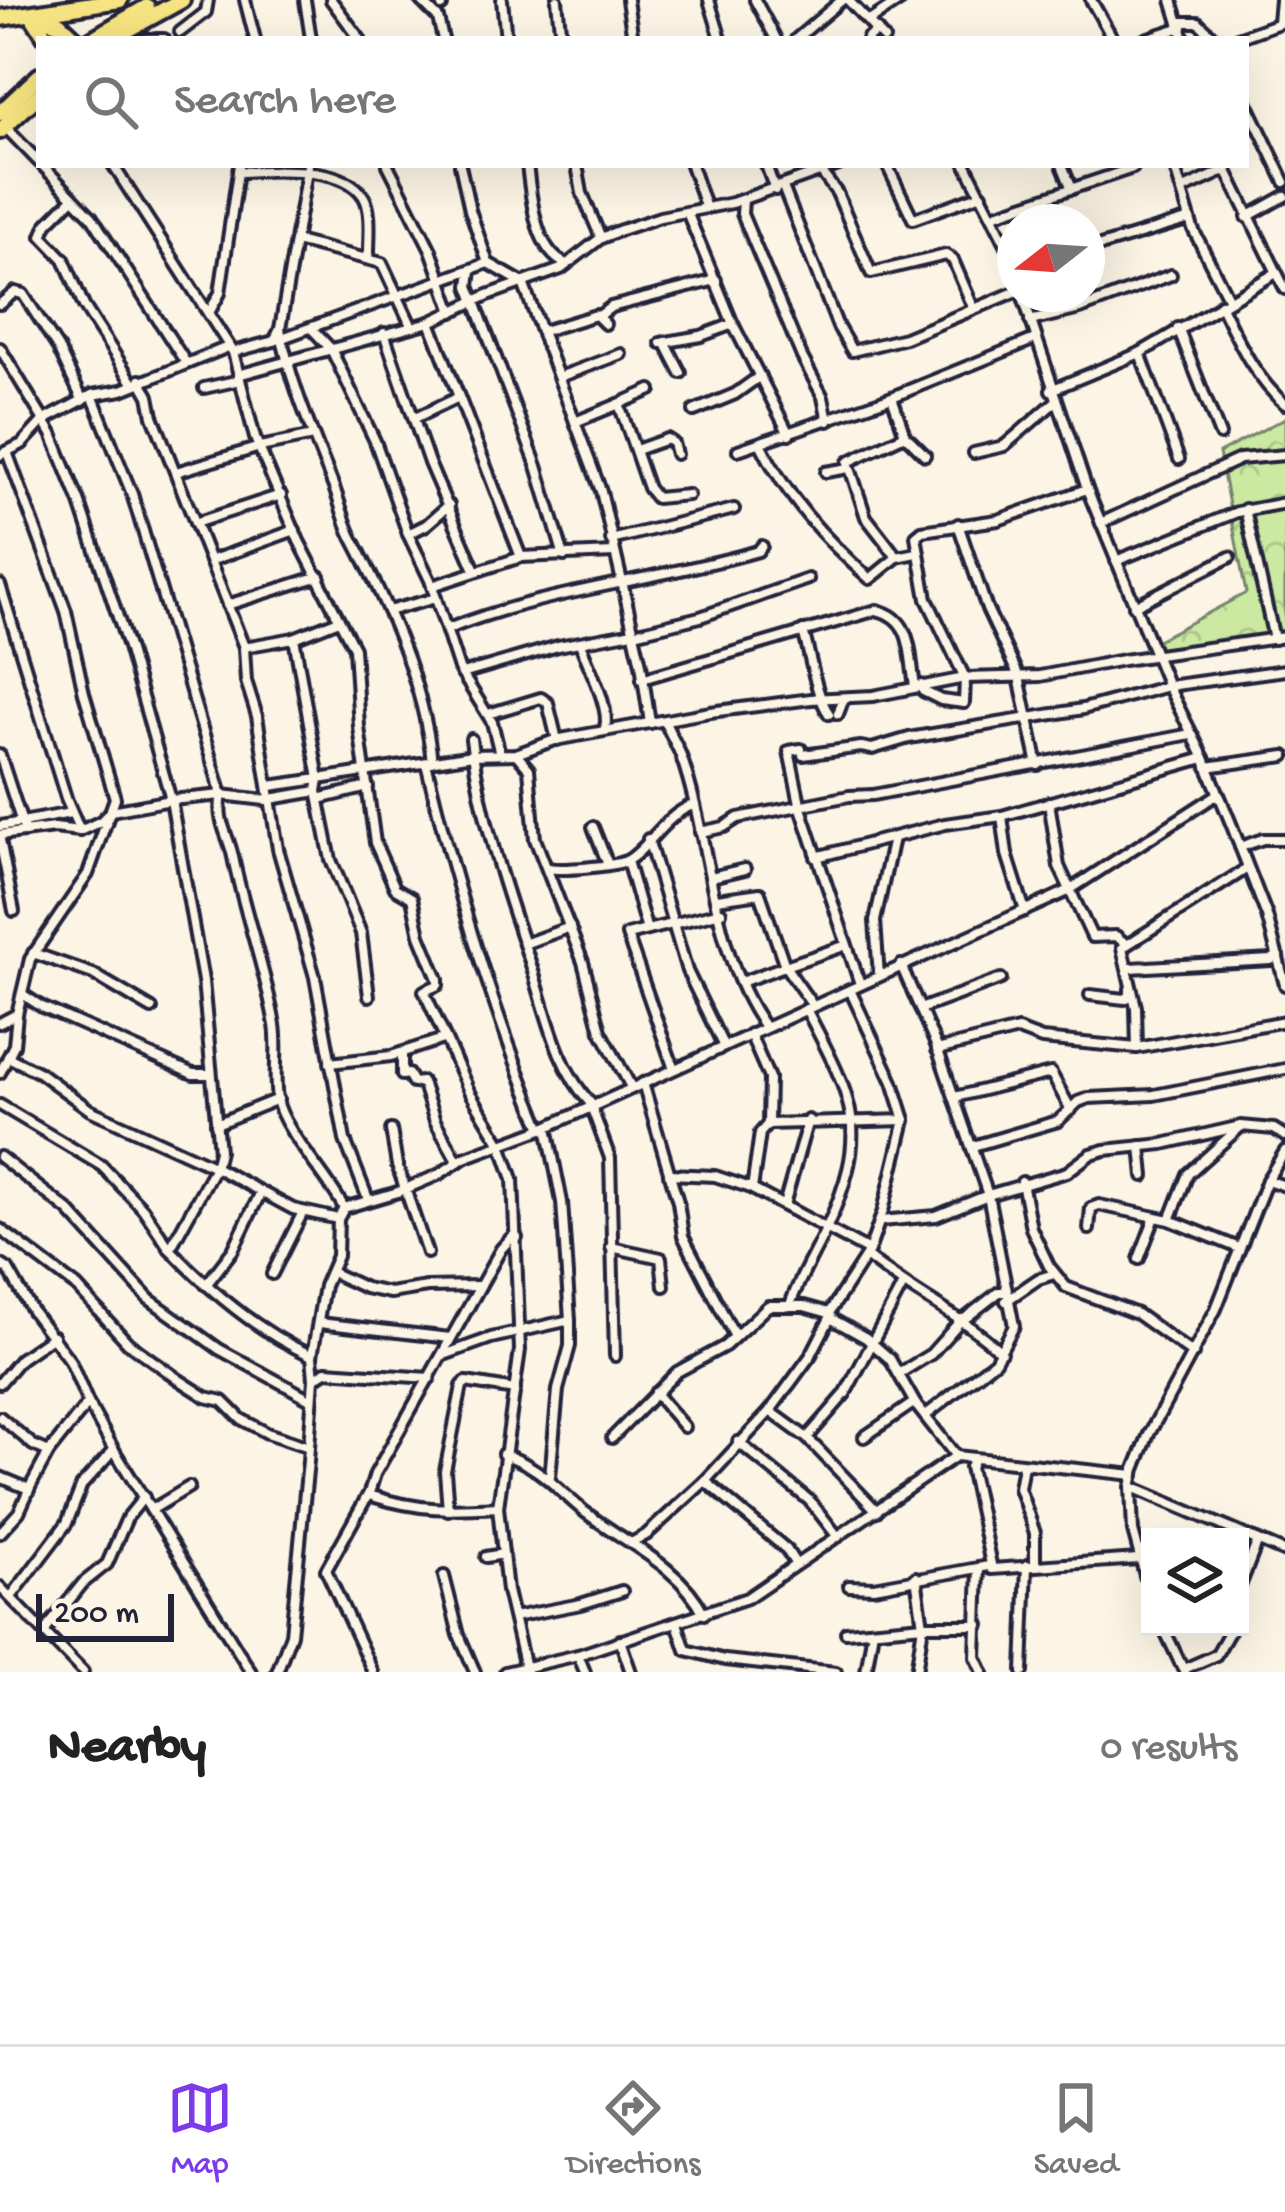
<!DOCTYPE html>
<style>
body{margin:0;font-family:"Gochi Hand",sans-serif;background:#f2f2f2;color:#222}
.controls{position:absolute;right:36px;bottom:36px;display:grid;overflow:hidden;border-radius:0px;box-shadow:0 12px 48px #0002}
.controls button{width:108px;height:108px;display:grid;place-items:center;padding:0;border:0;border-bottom:3px solid #e0e0e0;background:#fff;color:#222;font:60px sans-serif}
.compass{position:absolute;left:997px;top:204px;width:108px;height:108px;border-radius:50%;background:#fff;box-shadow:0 12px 48px #0002;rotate:253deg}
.scale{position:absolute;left:36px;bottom:30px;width:138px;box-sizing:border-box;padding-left:12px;border:6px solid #22223b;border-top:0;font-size:33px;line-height:42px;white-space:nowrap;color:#22223b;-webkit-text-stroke:9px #fcf5e5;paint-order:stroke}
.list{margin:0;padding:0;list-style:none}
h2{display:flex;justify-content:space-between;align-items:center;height:156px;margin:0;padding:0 48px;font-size:51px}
h2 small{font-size:39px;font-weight:400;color:#767676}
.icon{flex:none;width:66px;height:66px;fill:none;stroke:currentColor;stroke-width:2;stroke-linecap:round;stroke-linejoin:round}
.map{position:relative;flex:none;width:1285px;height:1672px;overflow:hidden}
.search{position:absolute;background:#fff;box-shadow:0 12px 48px #0002;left:36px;right:36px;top:36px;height:132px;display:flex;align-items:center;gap:30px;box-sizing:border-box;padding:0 42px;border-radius:0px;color:#767676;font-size:45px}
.sheet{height:372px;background:#fff}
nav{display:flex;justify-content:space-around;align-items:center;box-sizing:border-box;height:168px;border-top:3px solid #e0e0e0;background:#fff;font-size:33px;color:#767676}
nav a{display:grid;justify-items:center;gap:6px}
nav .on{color:#7c3aed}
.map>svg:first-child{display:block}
.forest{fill:url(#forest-crowns);stroke:#76866e;stroke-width:3}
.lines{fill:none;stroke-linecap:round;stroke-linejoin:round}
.minor-casing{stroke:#22223b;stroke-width:16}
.highway-casing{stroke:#22223b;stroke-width:22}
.minor{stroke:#fcf5e5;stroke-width:8}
.highway{stroke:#f6e381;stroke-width:14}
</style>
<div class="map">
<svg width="1285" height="1672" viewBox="0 0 1285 1672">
<defs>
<pattern id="forest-crowns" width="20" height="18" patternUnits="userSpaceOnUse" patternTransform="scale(3)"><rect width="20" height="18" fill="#cbe9a0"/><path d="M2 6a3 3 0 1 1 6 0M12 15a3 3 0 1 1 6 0" fill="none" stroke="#aec88b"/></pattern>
</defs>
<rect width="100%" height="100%" fill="#fcf5e5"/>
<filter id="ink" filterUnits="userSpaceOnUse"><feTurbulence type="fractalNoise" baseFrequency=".00833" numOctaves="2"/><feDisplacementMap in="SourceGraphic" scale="24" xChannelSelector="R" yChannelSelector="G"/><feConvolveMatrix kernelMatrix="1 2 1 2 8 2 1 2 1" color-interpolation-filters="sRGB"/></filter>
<g filter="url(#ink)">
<polygon class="forest" points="1285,418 1285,635 1162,654 1156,641 1246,593 1219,453"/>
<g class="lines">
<g class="minor-casing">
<g id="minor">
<polyline points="245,0 255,39"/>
<polyline points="305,0 311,39"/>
<polyline points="331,0 360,39"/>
<polyline points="420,0 438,18 443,39"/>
<polyline points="441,0 442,6"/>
<polyline points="502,0 506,39"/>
<polyline points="557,0 561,39"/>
<polyline points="627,0 633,39"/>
<polyline points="709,0 721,39"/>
<polyline points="755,0 776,39"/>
<polyline points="848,0 884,39"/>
<polyline points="1091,0 1113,39"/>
<polyline points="1172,0 1184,39"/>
<polyline points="869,21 901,0"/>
<polyline points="1180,22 1198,22 1216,39"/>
<polyline points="1278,22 1280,0"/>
<polyline points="180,32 206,12 208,0"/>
<polyline points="147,39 164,39"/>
<polyline points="796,39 842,0"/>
<polyline points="867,39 877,30"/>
<polyline points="1145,39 1182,27"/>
<polyline points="1235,39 1285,21"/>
<polyline points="1246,101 1285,182"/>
<polyline points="5,127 39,162"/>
<polyline points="42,165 92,217 186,363"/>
<polyline points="113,165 233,352 255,438 299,541 354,648 359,727 375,843 395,888 412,898 420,935 438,979 438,985 424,991 469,1091 501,1144 513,1179 520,1350 498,1507 507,1591 526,1672"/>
<polyline points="388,165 431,250 453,312"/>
<polyline points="460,165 470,210 488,263 523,283 601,491 641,664 650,723"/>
<path d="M527 165C531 195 534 250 566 264"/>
<polyline points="577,165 582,193 601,238"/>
<polyline points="691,165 705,206"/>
<polyline points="766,165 775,190"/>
<polyline points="887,165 913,219 982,194"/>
<polyline points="966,165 1008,248 1015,271"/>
<polyline points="1062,165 1072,189"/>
<polyline points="1174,165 1193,229 1228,298"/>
<polyline points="1224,165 1285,289"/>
<path d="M238 172C272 171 343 163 364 197 372 211 369 236 369 253L366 258"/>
<polyline points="821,172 837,193 871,273 946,255 953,260 973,307"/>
<polyline points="783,187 838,327 852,351 905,338 1015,292"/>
<polyline points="1182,190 1226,170"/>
<polyline points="73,198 47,224 42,236 64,259 84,306 133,383"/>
<polyline points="743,200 742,214 802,357 823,397 828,421"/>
<polyline points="687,212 733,324 789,434"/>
<polyline points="993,215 1133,168"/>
<polyline points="1247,217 1285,196"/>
<polyline points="296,241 382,263 411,325"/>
<polyline points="1087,250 1190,219"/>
<polyline points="471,270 469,286 537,466 564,556"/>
<polyline points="1022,294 1087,489 1168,686 1204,758 1232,826 1267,916 1285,985"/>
<polyline points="0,304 15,292 23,294 58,348 83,401"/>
<path d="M1220 304C1237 338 1255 379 1285 404"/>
<polyline points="210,311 220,293 239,165"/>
<polyline points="599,316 611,307 716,280"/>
<polyline points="1030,321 1080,309 1171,275"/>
<polyline points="430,322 521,557"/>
<polyline points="1178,328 1220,435"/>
<path d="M280 329C290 382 313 434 333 485 340 502 344 521 352 537 388 606 424 683 432 762"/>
<polyline points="312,329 331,349 375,441 408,534 430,580 459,669 492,722 500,754"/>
<polyline points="543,331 596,315 605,324"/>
<polyline points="384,333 429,463 475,570"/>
<polyline points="274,341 488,263"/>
<polyline points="665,342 681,373"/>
<polyline points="661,343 701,336 733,324"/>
<polyline points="0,348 52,434 80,503 128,647 171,800 203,981 219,1151 215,1167 293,1209 338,1219"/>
<polyline points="233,352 274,341 280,329 308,165"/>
<polyline points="1140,353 1179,459"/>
<polyline points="238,375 430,322 488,295 561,269 601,238 621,230 660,217 732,203 839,165"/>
<polyline points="559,377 621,354"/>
<polyline points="140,380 149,396 153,416 244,647 246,681 257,716 278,849 315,977 345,1140 368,1199"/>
<polyline points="204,388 240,380"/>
<polyline points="1051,390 1140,353 1276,273"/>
<path d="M92 395 132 494 222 795C216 821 228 833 233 857 244 912 265 968 275 1025 279 1050 273 1075 277 1099 283 1131 328 1176 344 1208"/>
<polyline points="892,397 905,435 925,455"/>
<polyline points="619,404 651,390"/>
<polyline points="694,411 735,394 760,376"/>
<polyline points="415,418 457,398"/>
<polyline points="575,422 619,404 648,488 656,498 688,495"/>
<polyline points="905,435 848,462 866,517 897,557 917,553"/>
<path d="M760 443C787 498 824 539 870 579L897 557"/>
<polyline points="636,450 667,439 673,443 676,454"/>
<polyline points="738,450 892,397 1035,339"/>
<polyline points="974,453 1004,446 1055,402"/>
<polyline points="0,455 22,444 43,421 92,395 122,390 228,347"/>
<polyline points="176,472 260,447 313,436"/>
<polyline points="826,472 849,468"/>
<polyline points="1245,509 1274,639"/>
<polyline points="195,523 281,495"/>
<polyline points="1101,523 1240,459 1285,455"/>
<polyline points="958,524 987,609 1019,677 1038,765"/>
<polyline points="408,534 426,525 449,505"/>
<polyline points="611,540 734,509"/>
<polyline points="210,561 295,530"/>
<polyline points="1116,561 1237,512 1285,503"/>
<polyline points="0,585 67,801 80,831"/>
<polyline points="432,586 521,557 614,553"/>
<polyline points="227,605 320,576"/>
<polyline points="1134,606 1230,557"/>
<polyline points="388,611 436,598"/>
<path d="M448 629C542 591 658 580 758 551L762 546"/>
<path d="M803 631C811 657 815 694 829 714"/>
<polyline points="634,633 700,617 808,579"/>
<path d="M580 643C588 666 611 708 605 728"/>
<polyline points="244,647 294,638 339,620"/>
<polyline points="462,674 558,646 633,632"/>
<path d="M642 679 877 610C914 619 909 654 915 686"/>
<polyline points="921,685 923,691 941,700 964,703 965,678 927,599 916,536 922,531 998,520 1087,489"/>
<polyline points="488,714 541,698 548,703 557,740"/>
<polyline points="838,714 844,698"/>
<path d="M665 722C670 734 677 745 681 756 711 841 711 953 765 1027"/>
<path d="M471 739C480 812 503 884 527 953 546 1006 553 1063 592 1105"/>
<polyline points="801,749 789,751 801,808 860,984"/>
<polyline points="516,754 529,769 535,839 583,962 601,1031 631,1087"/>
<polyline points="0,755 25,832"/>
<polyline points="803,755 861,747 872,749 909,738 1083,709 1168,686 1285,670"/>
<path d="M426 763C456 889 492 1010 542 1129"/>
<polyline points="1207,767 1285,756"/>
<polyline points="270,786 319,779 294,638"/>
<polyline points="317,791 331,860 361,933 369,996"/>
<polyline points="319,799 368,787"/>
<polyline points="1049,802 1059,866 1092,937 1116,936 1126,944"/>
<polyline points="1002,816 1007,854 1025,911"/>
<polyline points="0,826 71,813"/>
<polyline points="593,827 607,862"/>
<polyline points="700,832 724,827 738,818 849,796 873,795 1191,734"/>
<polyline points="0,835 54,828 80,831 101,821 111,811 171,800 222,795 265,800 317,791 319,779 473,755 516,754 555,740 710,712 811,699 873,696 965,678 1040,676 1123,660 1285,637"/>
<polyline points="648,839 687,971 724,1047"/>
<polyline points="0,840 14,911"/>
<polyline points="1240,847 1263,839 1285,839"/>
<polyline points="816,857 945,824 1002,816 1204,758"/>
<polyline points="627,861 646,927"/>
<path d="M549 868C563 871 613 866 626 861 646 852 664 815 693 805"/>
<polyline points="711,877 745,869"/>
<polyline points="717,899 760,893 785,966 844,946"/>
<polyline points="524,944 570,927"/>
<polyline points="33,953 93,974 152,1009"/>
<polyline points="901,965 936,1045 988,1195 1067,1172 1091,1154 1105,1150 1163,1144 1241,1126 1274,1129 1285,1136"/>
<polyline points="1130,968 1271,960 1278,956"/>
<polyline points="879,976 875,921 893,838"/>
<polyline points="741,982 785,966 813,1006"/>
<polyline points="850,990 893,1082 905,1120 883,1211 869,1251 829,1313 832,1319 866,1338 890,1359 916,1405 956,1456 1134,1475"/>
<polyline points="22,994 42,1007 193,1074 210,1074"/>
<polyline points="1090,995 1125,999 1130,996 1130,989"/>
<polyline points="920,1009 1001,979"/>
<polyline points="0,1023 17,1014"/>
<polyline points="750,1034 769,1078 768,1124"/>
<polyline points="1137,1048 1136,1007 1122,948 1246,869"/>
<polyline points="937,1050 1018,1030 1042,1039 1137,1048 1285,1021"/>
<polyline points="402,1053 402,1075 408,1074 413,1083 422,1082 435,1121 458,1162"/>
<path d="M8 1057 40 1073 90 1110 215 1167 170 1249C210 1291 259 1332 312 1356"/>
<polyline points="330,1063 391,1056 443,1039"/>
<polyline points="674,1069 627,935 721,912"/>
<polyline points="0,1073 14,1045 17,1014 30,959 88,874 115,798 84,693 66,611 7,452"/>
<polyline points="643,1083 678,1202 683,1236 733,1333 738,1334 768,1306 804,1306 829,1313"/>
<polyline points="955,1097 1051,1073 1071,1110"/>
<polyline points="0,1105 102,1166 143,1209 170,1249"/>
<polyline points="591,1106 610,1158 615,1356"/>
<polyline points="216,1124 278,1099"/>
<polyline points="547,1127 562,1202 570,1320 570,1346 558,1390 550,1477"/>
<polyline points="391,1130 397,1165 427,1253"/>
<polyline points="973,1146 1058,1121 1078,1102 1089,1098 1154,1095 1285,1069"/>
<polyline points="1141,1146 1144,1176"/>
<polyline points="0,1157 69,1211 149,1299 219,1349 312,1400"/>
<polyline points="669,1174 715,1176 751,1188"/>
<polyline points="1267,1180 1285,1186"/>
<polyline points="1022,1182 1031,1228 1049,1266 1066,1287 1137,1314 1193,1354"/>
<polyline points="784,1205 808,1120"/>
<polyline points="1170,1220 1188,1174 1239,1128"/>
<polyline points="881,1221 936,1216 988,1195 1014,1326 995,1361 925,1416"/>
<polyline points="0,1229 77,1287 128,1343 178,1379 206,1397 223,1401 241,1419 267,1433 309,1447"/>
<polyline points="1089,1229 1091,1208 1099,1205 1170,1220 1239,1248"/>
<polyline points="611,1247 661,1258 664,1286"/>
<polyline points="869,1251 752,1189 760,1133 768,1124 905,1120"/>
<path d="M866 1256C909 1292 960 1314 1001 1352"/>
<polyline points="1139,1259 1155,1217"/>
<polyline points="0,1264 8,1269 32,1311 70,1361 88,1403 114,1450 251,1672"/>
<polyline points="331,1272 365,1288 390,1293 427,1287 479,1286"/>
<polyline points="272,1274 303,1212"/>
<polyline points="206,1285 233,1250 261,1192"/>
<polyline points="1006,1301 1038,1279 1054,1274"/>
<path d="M790 1305C799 1278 814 1255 826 1229 872 1130 853 1100 806 1009"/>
<polyline points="967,1317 999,1292 1004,1292"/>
<polyline points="319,1323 450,1338"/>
<polyline points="444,1355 491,1338 570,1320"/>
<polyline points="900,1373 931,1354 962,1319"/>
<polyline points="315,1378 326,1371 430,1378"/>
<polyline points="0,1383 20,1359 53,1336"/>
<polyline points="655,1393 684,1427"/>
<polyline points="770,1411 807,1438 877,1511"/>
<polyline points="0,1417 33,1445 49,1452"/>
<polyline points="864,1437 912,1404 916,1405"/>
<polyline points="612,1438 677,1372 725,1346 737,1335"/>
<polyline points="807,1438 845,1394 903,1285"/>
<polyline points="738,1442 810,1501 838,1537"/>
<path d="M503 1454C543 1468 554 1487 585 1512 626 1543 681 1567 704 1614"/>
<polyline points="973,1460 970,1467 992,1569 1139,1559"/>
<polyline points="1023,1465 1019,1488 1035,1533 1035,1564"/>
<polyline points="0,1477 29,1489 49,1452 88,1403"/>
<polyline points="705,1481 786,1549 795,1563"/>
<polyline points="1132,1487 1285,1552"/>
<path d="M372 1496C420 1511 449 1510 498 1507"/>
<polyline points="151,1510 189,1487"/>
<polyline points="448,1510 445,1471 462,1386 466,1382 515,1390"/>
<polyline points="0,1533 19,1512 29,1490"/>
<polyline points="631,1543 646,1535 705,1481 770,1411 811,1355 830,1318"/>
<polyline points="486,1557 503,1554"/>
<polyline points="979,1568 976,1657 983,1672"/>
<polyline points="444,1576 459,1635 475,1672"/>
<polyline points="916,1577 923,1625 916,1672"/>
<polyline points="849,1586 874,1587 989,1566"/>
<polyline points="1240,1586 1257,1543"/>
<polyline points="0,1587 83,1672"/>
<polyline points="1150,1594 1133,1531 1131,1487 1135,1469 1149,1434 1216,1309 1267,1180 1285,1151"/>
<polyline points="11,1597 67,1523 82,1485 114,1450"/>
<polyline points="514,1617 581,1604 622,1591"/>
<polyline points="677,1623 686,1650 725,1660 836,1672"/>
<polyline points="1163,1627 1184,1671"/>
<polyline points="44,1632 83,1583 107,1564 127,1518 144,1497"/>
<polyline points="846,1632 923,1625 979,1625"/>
<polyline points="620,1640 631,1672"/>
<polyline points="578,1655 585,1672"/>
<polyline points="1184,1669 1216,1655 1232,1627"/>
<polyline points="277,1672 291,1634 308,1461 314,1379 312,1356 324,1286 337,1256 338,1219 344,1208 398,1192 438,1175 464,1158 547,1127 1068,891 1218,794"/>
<polyline points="373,1672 326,1570 369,1493 375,1474 501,1249 512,1237 517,1238"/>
<polyline points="505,1672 578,1655 747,1598 956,1456"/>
<polyline points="866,1672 873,1630"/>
<polyline points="1023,1672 1027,1565"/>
</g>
</g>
<g class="highway-casing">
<g id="highway">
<polyline points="0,18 120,0"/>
<polyline points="37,18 59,23 76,39"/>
<polyline points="34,19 47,39"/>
<polyline points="92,39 147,7"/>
<polyline points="111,39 182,0"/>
<polyline points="0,113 39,76"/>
<polyline points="0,131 39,95"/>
</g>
</g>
<use href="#minor" class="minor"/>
<use href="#highway" class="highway"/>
</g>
</g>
</svg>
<div class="controls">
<button><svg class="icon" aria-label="layers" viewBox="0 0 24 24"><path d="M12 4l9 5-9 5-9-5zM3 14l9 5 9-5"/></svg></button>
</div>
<svg class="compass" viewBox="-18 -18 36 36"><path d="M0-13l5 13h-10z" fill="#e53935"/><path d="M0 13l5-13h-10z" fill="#767676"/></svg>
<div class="scale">200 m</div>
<div class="search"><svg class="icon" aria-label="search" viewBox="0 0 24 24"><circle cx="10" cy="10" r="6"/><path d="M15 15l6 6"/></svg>Search here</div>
</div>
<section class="sheet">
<h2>Nearby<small>0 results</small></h2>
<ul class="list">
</ul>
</section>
<nav>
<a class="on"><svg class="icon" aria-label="map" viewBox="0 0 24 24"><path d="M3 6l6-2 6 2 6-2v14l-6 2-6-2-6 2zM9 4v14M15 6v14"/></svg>Map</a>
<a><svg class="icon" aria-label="directions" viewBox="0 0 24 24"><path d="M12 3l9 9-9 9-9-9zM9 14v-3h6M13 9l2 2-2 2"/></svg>Directions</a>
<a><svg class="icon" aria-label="saved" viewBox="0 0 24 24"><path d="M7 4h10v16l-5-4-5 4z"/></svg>Saved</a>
</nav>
